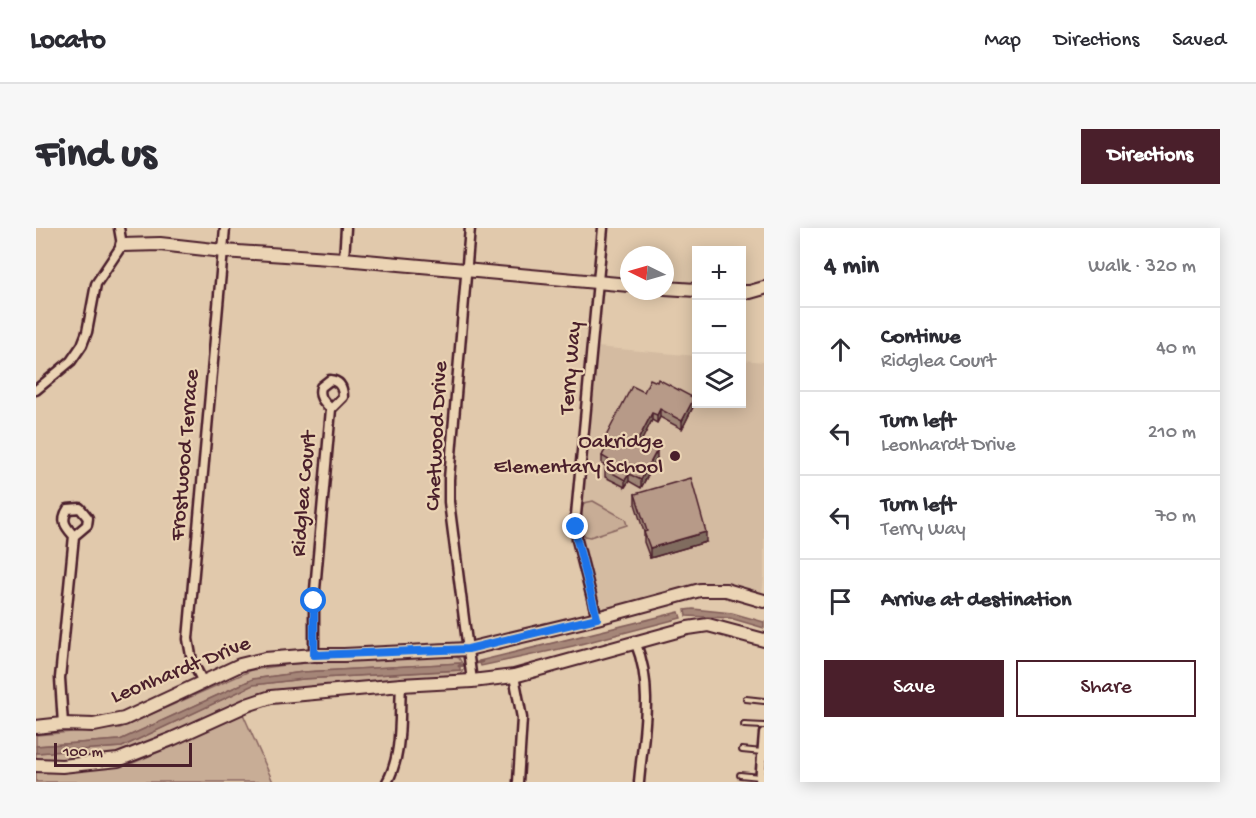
<!DOCTYPE html>
<meta charset="utf-8">
<style>
body{margin:0;font-family:"Gochi Hand",sans-serif;background:#f7f7f7;color:#2b2b33}
.controls{position:absolute;right:18px;top:18px;display:grid;overflow:hidden;border-radius:0px;box-shadow:0 3px 15px #0003}
.controls button{width:54px;height:54px;display:grid;place-items:center;padding:0;border:0;border-bottom:2px solid #e1e1e2;background:#fff;color:#2b2b33;font:30px sans-serif}
.compass{position:absolute;left:584px;top:18px;width:54px;height:54px;border-radius:50%;background:#fff;box-shadow:0 3px 15px #0003;rotate:275deg}
.scale{position:absolute;left:18px;bottom:15px;width:138px;box-sizing:border-box;padding-left:6px;border:3px solid #4a1f2b;border-top:0;font-size:16px;line-height:21px;white-space:nowrap;color:#4a1f2b;-webkit-text-stroke:4px #ebd4b4;paint-order:stroke}
.stop{position:absolute;width:18px;height:18px;margin:-14px;border:4px solid #1a73e8;border-radius:50%;background:#fff}
.stop.end{background:#1a73e8;border-color:#fff;box-shadow:0 2px 6px #0008}
.list{margin:0;padding:0;list-style:none}
h2{display:flex;justify-content:space-between;align-items:center;height:78px;margin:0;padding:0 24px;font-size:26px}
h2 small{font-size:20px;font-weight:400;color:#7c7c81}
.list li{display:grid;grid-template-columns:39px 1fr auto;gap:18px;align-items:center;box-sizing:border-box;height:84px;padding:0 24px;border-top:2px solid #e1e1e2}
.list b{display:block;font-size:22px;white-space:nowrap}
.list p{margin:0;font-size:20px;white-space:nowrap;color:#7c7c81}
.list em{font-size:20px;font-style:normal;color:#7c7c81}
.actions{display:flex;gap:12px;padding:18px 24px}
.actions a{flex:1;padding:14px 0;border:2px solid #4a1f2b;border-radius:0px;text-align:center;font-size:21px;color:#4a1f2b}
.actions .main{background:#4a1f2b;color:#fff}
.icon{flex:none;width:33px;height:33px;fill:none;stroke:currentColor;stroke-width:2;stroke-linecap:round;stroke-linejoin:round}
.map{position:relative;flex:none;width:728px;height:554px;overflow:hidden;border-radius:0px}
header{display:flex;align-items:center;gap:36px;box-sizing:border-box;height:84px;padding:0 30px;background:#fff;border-bottom:2px solid #e1e1e2}
header strong{font-size:28px}
nav{display:flex;gap:33px;margin-inline-start:auto;font-size:21px}
.intro{display:flex;align-items:center;justify-content:space-between;box-sizing:border-box;height:144px;padding:0 36px}
h1{margin:0;font-size:42px}
.button{padding:15px 27px;border-radius:0px;background:#4a1f2b;color:#fff;font-size:21px;font-weight:700}
main{display:flex;gap:36px;padding:0 36px}
aside{flex:1;background:#fff;border-radius:0px;box-shadow:0 3px 15px #0003}
.map>svg:first-child{display:block}
.built{fill:#d4bba1}
.green{fill:#c8ad96;stroke:#896660;stroke-width:1.5}
.water{fill:#a58678;stroke:#815d59;stroke-width:1.5}
.lines{fill:none;stroke-linecap:round;stroke-linejoin:round}
.stream{stroke:#815d59;stroke-width:3}
.lane-casing{stroke:#4a1f2b;stroke-width:8}
.street-casing{stroke:#4a1f2b;stroke-width:13}
.secondary-casing{stroke:#4a1f2b;stroke-width:16}
.lane{stroke:#ebd4b4;stroke-width:4}
.street{stroke:#ebd4b4;stroke-width:8}
.secondary{stroke:#ebd4b4;stroke-width:12}
.wall{fill:#9d8475;stroke:#4a1f2b;stroke-width:1.5}
.shaded-wall{fill:#806c5f;stroke:#4a1f2b;stroke-width:1.5}
.building{fill:#b79a88;stroke:#4a1f2b;stroke-width:1.5}
.route{stroke:#1a73e8;stroke-width:8}
.poi-dot{fill:#4a1f2b;stroke:#ebd4b4;stroke-width:2}
.labels{text-anchor:middle;dominant-baseline:central;stroke-width:4.5;stroke-linejoin:round;paint-order:stroke}
.street-label{font-size:22px;fill:#4a1f2b;stroke:#ebd4b4}
.poi-label{font-size:22px;fill:#4a1f2b;stroke:#ebd4b4;text-anchor:end}
</style>
<header>
<strong>Locato</strong>
<nav><a>Map</a><a>Directions</a><a>Saved</a></nav>
</header>
<div class="intro"><h1>Find us</h1><a class="button">Directions</a></div>
<main>
<div class="map">
<svg width="728" height="554" viewBox="0 0 728 554">
<rect width="100%" height="100%" fill="#e1c9ac"/>
<filter id="ink" filterUnits="userSpaceOnUse"><feTurbulence type="fractalNoise" baseFrequency=".0167" numOctaves="2"/><feDisplacementMap in="SourceGraphic" scale="12" xChannelSelector="R" yChannelSelector="G"/><feConvolveMatrix kernelMatrix="1 2 1 2 8 2 1 2 1" color-interpolation-filters="sRGB"/></filter>
<g filter="url(#ink)">
<polygon class="built" points="561,119 660,128 660,176 706,176 706,132 728,134 728,348 726,366 680,356 668,357 572,384 564,380 546,316 545,302"/>
<g class="green">
<path d="M557 273 589 291 591 297 554 309 549 308C543 300 544 284 548 275Z"/>
<polygon points="415,427 423,430 426,435 267,444 217,451 84,512 0,518 0,507 84,500 216,442 254,436"/>
<polygon points="427,442 424,448 417,452 281,458 224,465 86,526 0,534 0,525 86,519 216,457 267,451"/>
<polygon points="207,486 237,554 0,554 0,543 73,540 95,536"/>
</g>
<g class="water">
<polygon points="657,381 696,385 728,394 728,400 694,390 650,388 649,382"/>
<polygon points="643,384 645,390 537,418 445,438 443,433"/>
<polygon points="424,435 424,442 267,451 217,457 86,519 0,525 0,518 84,512 217,451 267,444"/>
</g>
<g class="lines">
<polyline class="stream" points="423,438 446,434"/>
<g class="lane-casing">
<g id="lane">
<polyline points="710,471 728,473"/>
<polyline points="708,497 728,498"/>
<polyline points="706,522 726,524"/>
<polyline points="704,547 724,549"/>
</g>
</g>
<g class="street-casing">
<g id="street">
<polyline points="434,0 413,251 413,274 436,453"/>
<polyline points="308,31 310,0"/>
<polyline points="0,162 35,133 46,117 51,104 60,56 86,17 83,0"/>
<polyline points="561,390 541,312 540,287 567,0"/>
<path d="M600 416C618 460 607 508 603 554"/>
<path d="M278 427V373L295 181 307 169C307 160 304 153 294 152L285 159C282 169 288 174 295 181"/>
<polyline points="478,448 486,490 482,554"/>
<polyline points="167,454 156,433 152,411 189,0"/>
<path d="M27 496 24 450 38 308 51 297 52 290 44 280 32 281C24 293 30 299 38 308"/>
<path d="M351 554C367 526 363 489 365 457"/>
<polyline points="724,554 728,505"/>
</g>
</g>
<g class="secondary-casing">
<g id="secondary">
<polyline points="86,17 124,16 187,23 308,31 593,57"/>
<polyline points="629,60 660,62"/>
<polyline points="706,64 714,64 728,60"/>
<polyline points="0,499 27,496 58,497 88,491 204,437 229,431 278,427 308,427 432,421 561,390 664,362 690,362 728,373"/>
<polyline points="0,537 26,538 82,532 136,511 211,477 235,469 365,457 436,453 478,448 652,400 672,397 728,412"/>
</g>
</g>
<use href="#lane" class="lane"/>
<use href="#street" class="street"/>
<use href="#secondary" class="secondary"/>
</g>
<g class="wall">
<polygon points="608,164 658,177 646,201 624,189 621,195 616,192 605,213 621,230 605,260 593,253 589,259 569,249 569,241 570,238 566,236 566,228 570,220 568,219 568,212"/>
<polygon points="599,266 670,314 614,330 608,314 608,304 599,276"/>
</g>
<g class="shaded-wall">
<polygon points="658,170 658,177 646,201 646,193"/>
<polygon points="624,181 624,189 621,195 621,187"/>
<polygon points="616,185 616,192 602,220 602,212"/>
<polygon points="621,222 621,230 605,260 605,252"/>
<polygon points="593,246 593,253 589,259 589,252"/>
<polygon points="670,304 670,314 614,330 614,320"/>
</g>
<g class="building">
<polygon points="614,151 621,154 622,151 658,170 646,193 624,181 621,187 616,185 602,212 621,222 605,252 593,246 589,252 569,241 573,232 566,228 573,214 568,212 596,158 608,164"/>
<polygon points="655,250 670,304 614,320 608,304 611,303 599,266"/>
</g>
</g>
<g class="lines" filter="url(#ink)">
<polyline class="route" points="278,373 278,427 432,421 561,390 541,312 540,299"/>
</g>
<circle class="poi-dot" cx="639" cy="228" r="6"/>
<g class="labels">
<g class="street-label">
<text transform="translate(536 140) rotate(-85)">Terry Way</text>
<text transform="translate(402 208) rotate(-87)">Chetwood Drive</text>
<text transform="translate(150 227) rotate(-85)">Frostwood Terrace</text>
<text transform="translate(269 266) rotate(-85)">Ridglea Court</text>
<text transform="translate(145 443) rotate(-22)">Leonhardt Drive</text>
</g>
<g class="poi-label">
<text x="627" y="215">Oakridge<tspan x="627" dy="25">Elementary School</tspan></text>
</g>
</g>
</svg>
<div class="controls">
<button>+</button>
<button>−</button>
<button><svg class="icon" aria-label="layers" viewBox="0 0 24 24"><path d="M12 4l9 5-9 5-9-5zM3 14l9 5 9-5"/></svg></button>
</div>
<svg class="compass" viewBox="-18 -18 36 36"><path d="M0-13l5 13h-10z" fill="#e53935"/><path d="M0 13l5-13h-10z" fill="#7c7c81"/></svg>
<div class="scale">100 m</div>
<div class="stop" style="left:278px;top:373px"></div>
<div class="stop end" style="left:540px;top:299px"></div>
</div>
<aside>
<h2>4 min<small>Walk · 320 m</small></h2>
<ul class="list">
<li><svg class="icon" aria-label="ahead" viewBox="0 0 24 24"><path d="M12 20V5M6 11l6-6 6 6"/></svg><div><b>Continue</b><p>Ridglea Court</p></div><em>40 m</em></li>
<li><svg class="icon" aria-label="left" viewBox="0 0 24 24"><path d="M17 20v-9H6M10 6l-5 5 5 5"/></svg><div><b>Turn left</b><p>Leonhardt Drive</p></div><em>210 m</em></li>
<li><svg class="icon" aria-label="left" viewBox="0 0 24 24"><path d="M17 20v-9H6M10 6l-5 5 5 5"/></svg><div><b>Turn left</b><p>Terry Way</p></div><em>70 m</em></li>
<li><svg class="icon" aria-label="arrive" viewBox="0 0 24 24"><path d="M6 21V4h12l-3 4 3 4H6"/></svg><div><b>Arrive at destination</b></div></li>
</ul>
<div class="actions"><a class="main">Save</a><a>Share</a></div>
</aside>
</main>
